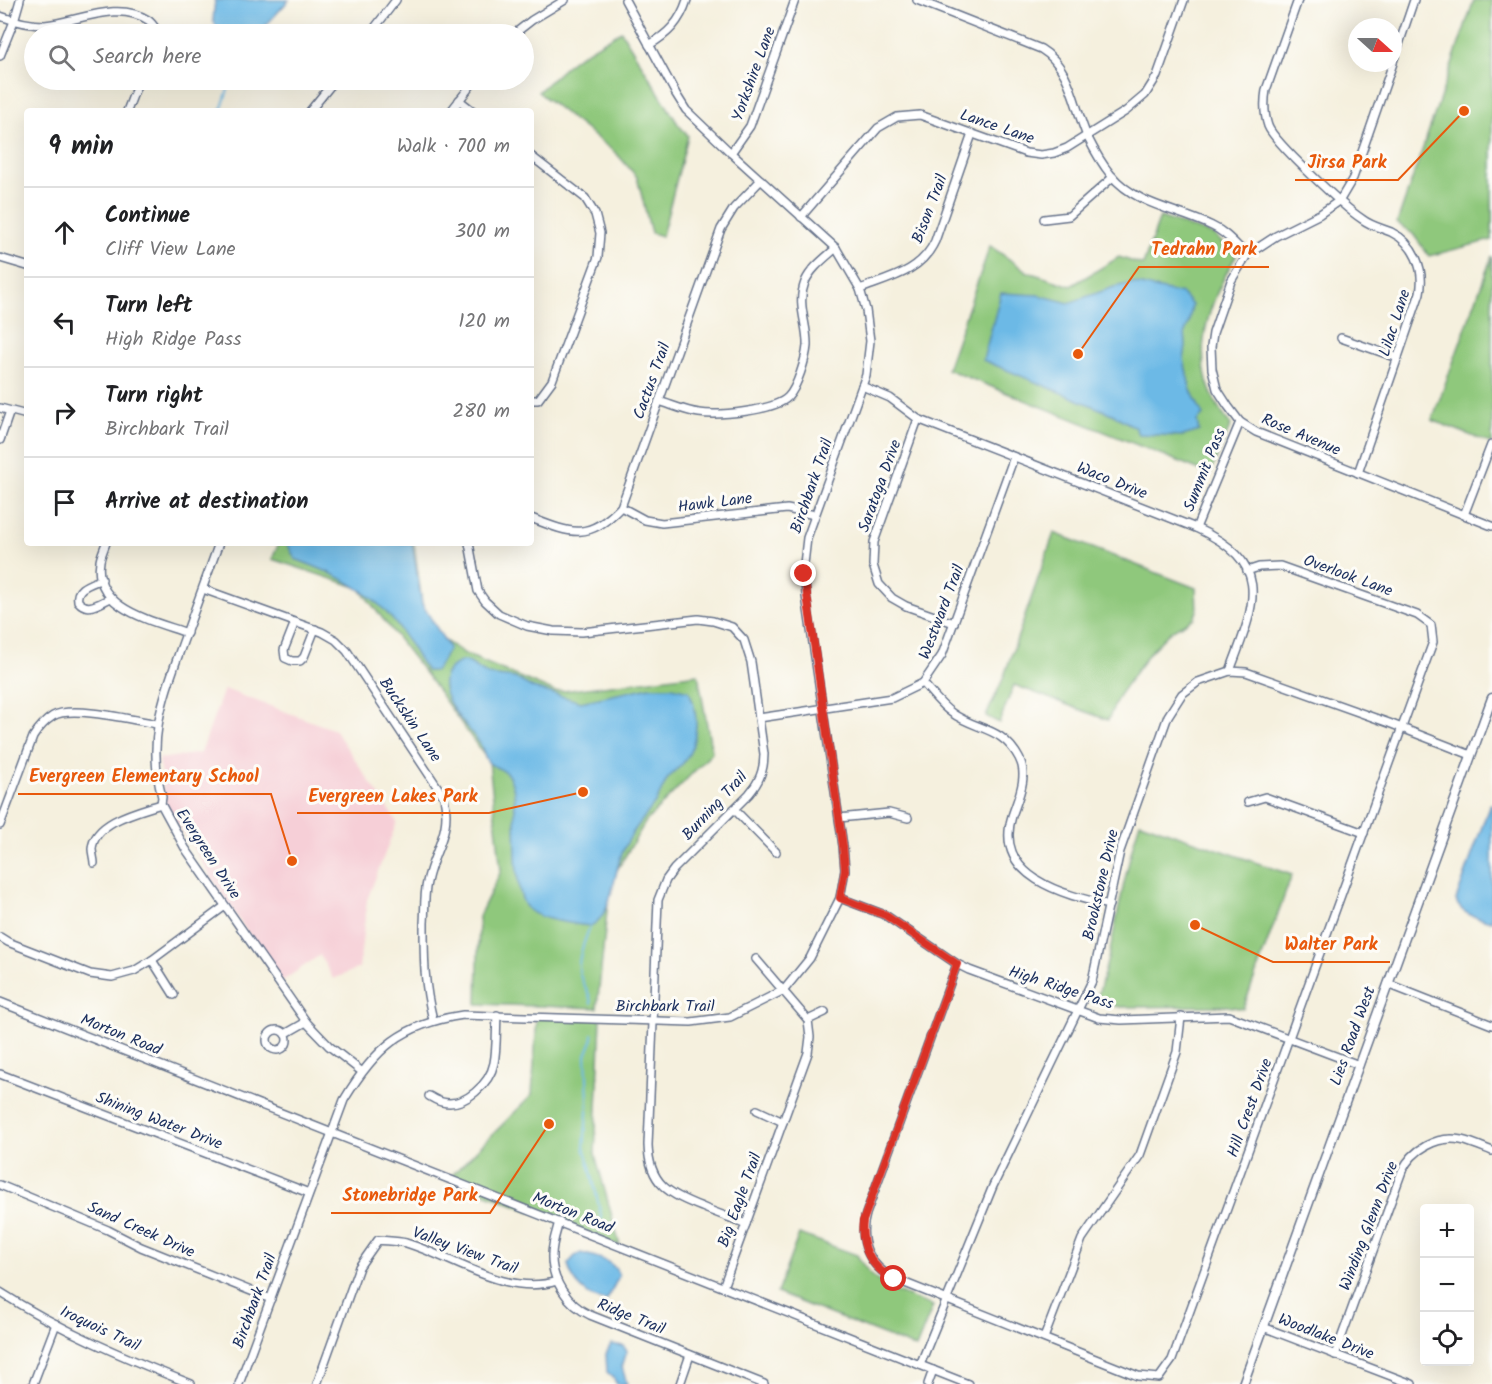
<!DOCTYPE html>
<meta charset="utf-8">
<style>
body{margin:0;font-family:Kalam,sans-serif;background:#f2f2f2;color:#202124}
.controls{position:absolute;right:18px;bottom:18px;display:grid;overflow:hidden;border-radius:6px;box-shadow:0 6px 24px #0002}
.controls button{width:54px;height:54px;display:grid;place-items:center;padding:0;border:0;border-bottom:2px solid #e0e0e0;background:#fff;color:#202124;font:30px sans-serif}
.compass{position:absolute;left:1348px;top:18px;width:54px;height:54px;border-radius:50%;background:#fff;box-shadow:0 6px 24px #0002;rotate:111deg}
.stop{position:absolute;width:18px;height:18px;margin:-14px;border:4px solid #d93025;border-radius:50%;background:#fff}
.stop.end{background:#d93025;border-color:#fff;box-shadow:0 2px 6px #0008}
.list{margin:0;padding:0;list-style:none}
h2{display:flex;justify-content:space-between;align-items:center;height:78px;margin:0;padding:0 24px;font-size:26px}
h2 small{font-size:20px;font-weight:400;color:#757577}
.list li{display:grid;grid-template-columns:39px 1fr auto;gap:18px;align-items:center;box-sizing:border-box;height:90px;padding:0 24px;border-top:2px solid #e0e0e0}
.list b{display:block;font-size:22px;white-space:nowrap}
.list p{margin:0;font-size:20px;white-space:nowrap;color:#757577}
.list em{font-size:20px;font-style:normal;color:#757577}
.icon{flex:none;width:33px;height:33px;fill:none;stroke:currentColor;stroke-width:2;stroke-linecap:round;stroke-linejoin:round}
.map{position:relative;flex:none;width:1492px;height:1384px;overflow:hidden}
.search{position:absolute;background:#fff;box-shadow:0 6px 24px #0002;left:24px;top:24px;width:510px;height:66px;display:flex;align-items:center;gap:15px;box-sizing:border-box;padding:0 21px;border-radius:33px;color:#757577;font-size:22px}
.panel{position:absolute;background:#fff;box-shadow:0 6px 24px #0002;left:24px;top:108px;width:510px;height:438px;border-radius:6px}
.map>svg:first-child{display:block}
.built{fill:#f6cfd7}
.green{fill:#8fc87c;stroke:#557c6d;stroke-width:1.5}
.water{fill:#6cb9e6;stroke:#4474a2;stroke-width:1.5}
.lines{fill:none;stroke-linecap:round;stroke-linejoin:round}
.stream{stroke:#6cb9e6;stroke-width:2}
.minor-casing{stroke:#67738b;stroke-width:10}
.tertiary-casing{stroke:#67738b;stroke-width:11}
.minor{stroke:#fff;stroke-width:7}
.tertiary{stroke:#fff;stroke-width:8}
.route{stroke:#d93025;stroke-width:8}
.labels{text-anchor:middle;dominant-baseline:central;stroke-width:6;stroke-linejoin:round;paint-order:stroke}
.street-label{font-size:16px;fill:#1b2f5e;stroke:#fdfcf7}
.leader{fill:none;stroke:#e8590c;stroke-width:2}
.callout-dot{fill:#e8590c;stroke:#fdfcf7;stroke-width:2}
.callout-label{font-size:18px;text-anchor:middle;font-weight:bold;fill:#e8590c;stroke:#fdfcf7;stroke-width:6;stroke-linejoin:round;paint-order:stroke}
</style>
<div class="map">
<svg width="1492" height="1384" viewBox="0 0 1492 1384">
<rect width="100%" height="100%" fill="#fdfcf7"/>
<filter id="ink" filterUnits="userSpaceOnUse"><feTurbulence type="fractalNoise" baseFrequency=".0167" numOctaves="2"/><feDisplacementMap in="SourceGraphic" scale="12" xChannelSelector="R" yChannelSelector="G"/><feConvolveMatrix kernelMatrix="1 2 1 2 8 2 1 2 1" color-interpolation-filters="sRGB"/></filter>
<filter id="wash" filterUnits="userSpaceOnUse"><feTurbulence type="fractalNoise" baseFrequency=".008" numOctaves="4" result="noise"/><feDisplacementMap in="SourceGraphic" scale="24" xChannelSelector="R" yChannelSelector="G"/><feGaussianBlur stdDeviation="1.35" result="paint"/><feColorMatrix in="noise" values="0 0 0 0 0 0 0 0 0 0 0 0 0 0 0 0 0 1.4 0 .05"/><feComposite in="paint" operator="in"/></filter>
<g filter="url(#wash)">
<rect width="100%" height="100%" fill="#f5f0de"/>
<polygon class="built" points="224,689 335,730 397,822 367,900 359,968 333,979 320,955 281,982 227,902 165,803 159,759 201,753"/>
<g class="green">
<polygon points="1474,0 1492,0 1492,240 1429,256 1413,234 1397,223"/>
<polygon points="621,31 678,124 688,136 662,236 651,233 637,177 617,154 538,92 574,59"/>
<path d="M1160 217 1214 235 1236 256C1203 312 1185 370 1231 425L1210 474 947 369 990 246 1028 272 1071 286 1119 257 1143 265Z"/>
<polygon points="1492,256 1492,444 1432,420"/>
<polygon points="1054,533 1196,588 1197,611 1194,618 1171,631 1150,652 1119,695 1108,720 1014,685 999,723 986,716 1003,679"/>
<polygon points="279,543 414,543 422,604 442,639 465,654 555,692 698,674 712,753 646,821 610,882 597,1008 477,1004 479,916 501,871 489,762 431,681 359,588 272,559"/>
<path d="M1140 822 1292 875 1243 1009 1227 1006 1121 1007 1095 1003C1116 944 1120 881 1140 822Z"/>
<polygon points="537,1017 601,1019 595,1154 620,1246 448,1179 532,1095"/>
<path d="M799 1234 857 1255C875 1289 900 1293 933 1306L916 1348 777 1293Z"/>
</g>
<g class="water">
<polygon points="215,0 289,0 258,34 216,34 217,28 213,20"/>
<polygon points="1132,283 1182,294 1192,305 1189,322 1185,332 1186,346 1184,360 1190,388 1203,415 1197,421 1199,431 1183,436 1138,434 1135,427 1112,414 983,360 1001,293 1038,295 1069,303 1114,287"/>
<path d="M287 543H412L422 604 449 648 439 666 435 671H427C415 655 406 636 393 620 367 587 333 573 295 559Z"/>
<path d="M462 661 468 662 488 675 515 678 533 688 581 702 650 687H672L689 691C699 714 699 742 684 762 679 768 673 773 668 778 663 786 660 795 655 803 641 822 626 838 619 862 614 880 609 920 590 926 574 924 539 920 528 909 514 896 516 840 515 820 514 805 517 789 508 775 504 769 495 768 489 763 484 758 483 748 479 742 463 721 419 679 462 661Z"/>
<path d="M1490 804H1492V921C1479 918 1460 915 1456 900Z"/>
<path d="M581 1253C595 1257 615 1260 619 1276L607 1300C589 1301 571 1281 568 1264L575 1256Z"/>
<polygon points="611,1344 623,1346 627,1351 622,1367 627,1384 617,1384 612,1376 607,1372 606,1354"/>
</g>
<g class="lines">
<g class="stream">
<polyline points="221,111 231,80"/>
<path d="M590 926C585 941 576 959 580 975 583 986 590 991 591 1003"/>
<polyline points="592,1034 593,1038 586,1055 588,1102 584,1147 590,1167 601,1215 600,1229"/>
</g>
</g>
</g>
<g filter="url(#ink)">
<g class="lines">
<g class="minor-casing">
<g id="minor">
<path d="M917 0 1041 49C1071 67 1074 106 1087 136 1094 150 1101 163 1111 175 1137 206 1178 209 1212 226 1226 232 1236 245 1247 255"/>
<path d="M1298 0 1266 90C1264 102 1264 114 1268 126 1274 142 1345 208 1362 219 1371 226 1381 228 1391 232 1414 243 1425 269 1420 293L1358 473"/>
<path d="M0 16C14 21 30 25 45 25 78 22 117 0 148 20 153 23 156 30 159 34"/>
<polyline points="370,34 396,0"/>
<polyline points="514,34 532,20 565,0"/>
<path d="M649 45C668 34 680 22 687 0"/>
<polyline points="0,56 14,21 20,0"/>
<polyline points="1393,62 1414,0"/>
<polyline points="1393,63 1353,178 1340,200 1320,214 1276,236 1247,255 1231,281 1213,333 1211,347 1212,369 1217,389 1228,406 1240,422 1256,432 1492,526"/>
<polyline points="459,100 473,111"/>
<polyline points="127,111 139,80"/>
<polyline points="310,111 335,80"/>
<polyline points="451,111 475,80"/>
<polyline points="731,153 750,126 795,0"/>
<polyline points="531,156 585,198 595,214 600,233 598,257 552,381 538,400 531,400"/>
<polyline points="801,217 878,128 897,117 920,115 1026,153 1041,155 1054,153 1067,148 1126,111 1145,95 1157,76 1184,0"/>
<polyline points="1044,219 1069,216 1113,177"/>
<polyline points="0,258 27,266"/>
<path d="M860 289C889 278 921 272 935 241L972 134"/>
<polyline points="1341,338 1398,358"/>
<path d="M862 386 890 398 918 419 1196 528C1275 564 1255 604 1230 671"/>
<path d="M659 401C672 405 685 411 699 413 718 416 774 411 788 397 797 388 806 358 807 346 808 324 796 305 805 282 811 268 825 258 836 248"/>
<polyline points="0,408 27,415"/>
<polyline points="918,419 874,542 873,565 879,584 892,598 906,606 954,623"/>
<polyline points="0,440 10,411"/>
<polyline points="621,507 645,520 662,523 787,509 815,515"/>
<polyline points="1464,515 1491,445"/>
<path d="M531 518C572 534 588 541 621 507L721 229 734 208 761 180"/>
<polyline points="1196,528 1240,422"/>
<path d="M106 543C104 549 101 555 100 561 92 609 154 621 187 633"/>
<path d="M219 543C207 576 195 609 183 642 164 696 146 739 162 797L161 804 185 848 307 1023 329 1046 361 1071"/>
<path d="M469 543 478 591 485 601 499 614 527 626 553 631 582 632 698 619 713 621 732 627 744 640 751 662 764 754C764 771 759 782 749 794L674 869 666 880 658 900 648 1145C649 1184 669 1194 702 1207 716 1213 731 1218 746 1224"/>
<path d="M102 579C91 584 75 587 78 601 88 613 99 603 111 598"/>
<path d="M203 589 322 632 336 640 347 651 444 797C452 834 434 848 427 882 424 895 425 909 424 923 424 961 424 983 433 1020"/>
<polyline points="295,622 284,650 285,658 292,661 300,661 304,657 315,629"/>
<path d="M923 683C932 693 941 706 952 713 977 731 1002 726 1019 758 1029 776 1018 798 1012 816 993 877 1064 895 1109 905"/>
<polyline points="759,718 892,698 923,683 942,655 1014,457"/>
<polyline points="1248,802 1265,797 1364,833"/>
<polyline points="734,809 776,852"/>
<polyline points="839,818 889,813 908,818"/>
<path d="M0 825 33 737C38 729 45 721 53 716 71 705 134 720 157 724"/>
<path d="M94 863C94 859 92 853 92 849 94 821 140 811 161 804"/>
<polyline points="840,898 885,915 957,964 969,970 1099,1018 1121,1020 1229,1016 1359,1065"/>
<polyline points="0,937 8,942 90,974 112,977 134,971 152,960 225,906"/>
<polyline points="756,959 808,1020"/>
<polyline points="152,960 174,995"/>
<path d="M957 964 866 1214C858 1241 869 1267 895 1279L1138 1376 1159 1378 1172 1360 1433 642 1431 625 1417 615 1280 566 1259 567 1247 571"/>
<polyline points="1388,984 1492,1025"/>
<polyline points="0,1002 968,1384"/>
<circle cx="277" cy="1040" r="10"/>
<polyline points="285,1034 306,1022"/>
<polyline points="0,1074 309,1193"/>
<path d="M429 1096C433 1098 437 1101 442 1102 465 1108 490 1083 494 1063 497 1048 496 1030 497 1015"/>
<polyline points="757,1110 783,1122"/>
<polyline points="0,1185 108,1230 141,1247 271,1299"/>
<path d="M559 1222C556 1233 552 1244 552 1255 551 1280 568 1305 590 1315L764 1384"/>
<polyline points="723,1287 808,1053 810,1037 808,1020 825,1012"/>
<path d="M0 1292C59 1330 126 1358 191 1384"/>
<polyline points="1263,1327 1412,1384"/>
<polyline points="1044,1338 1082,1239 1140,1155 1177,1052 1181,1017"/>
<path d="M1335 1355 1402 1171C1412 1150 1437 1135 1461 1140 1471 1142 1482 1147 1492 1151"/>
<polyline points="920,1365 993,1186 1092,981 1120,851 1168,716 1182,694 1198,682 1230,671 1246,672 1389,723 1471,755"/>
<polyline points="33,1384 56,1324"/>
<path d="M239 1384 344 1100C375 1048 402 1024 463 1015L691 1022 730 1017 784 990 810 958 840 898 845 870 843 846 806 596 804 564 807 538 866 375 870 341 866 310 860 289 836 248 731 153 686 110 676 94 625 0"/>
<path d="M317 1384 359 1267 378 1240C387 1241 397 1241 406 1243 454 1257 505 1297 557 1281"/>
<polyline points="680,1384 690,1355"/>
<polyline points="928,1384 933,1370"/>
</g>
</g>
<g class="tertiary-casing">
<polyline id="tertiary" points="1243,1384 1492,698"/>
</g>
<use href="#minor" class="minor"/>
<use href="#tertiary" class="tertiary"/>
</g>
</g>
<g class="lines" filter="url(#ink)">
<path class="route" d="M804 574 843 846 845 870 840 898 885 915 957 964 863 1221C860 1247 871 1268 894 1279"/>
</g>
<g class="labels">
<g class="street-label">
<text transform="translate(754 74) rotate(-70)">Yorkshire Lane</text>
<text transform="translate(997 127) rotate(19)">Lance Lane</text>
<text transform="translate(930 209) rotate(-69)">Bison Trail</text>
<text transform="translate(1395 323) rotate(-72)">Lilac Lane</text>
<text transform="translate(652 381) rotate(-70)">Cactus Trail</text>
<text transform="translate(1301 435) rotate(23)">Rose Avenue</text>
<text transform="translate(1205 470) rotate(-68)">Summit Pass</text>
<text transform="translate(1112 481) rotate(22)">Waco Drive</text>
<text transform="translate(812 486) rotate(-71)">Birchbark Trail</text>
<text transform="translate(880 486) rotate(-70)">Saratoga Drive</text>
<text transform="translate(715 503) rotate(-7)">Hawk Lane</text>
<text transform="translate(1348 576) rotate(20)">Overlook Lane</text>
<text transform="translate(942 612) rotate(-69)">Westward Trail</text>
<text transform="translate(410 720) rotate(56)">Buckskin Lane</text>
<text transform="translate(715 806) rotate(-47)">Burning Trail</text>
<text transform="translate(208 854) rotate(57)">Evergreen Drive</text>
<text transform="translate(1101 885) rotate(-77)">Brookstone Drive</text>
<text transform="translate(1061 988) rotate(18)">High Ridge Pass</text>
<text x="665" y="1006">Birchbark Trail</text>
<text transform="translate(121 1035) rotate(22)">Morton Road</text>
<text transform="translate(1353 1036) rotate(-70)">Lies Road West</text>
<text transform="translate(1250 1108) rotate(-70)">Hill Crest Drive</text>
<text transform="translate(159 1121) rotate(21)">Shining Water Drive</text>
<text transform="translate(740 1200) rotate(-70)">Big Eagle Trail</text>
<text transform="translate(573 1213) rotate(22)">Morton Road</text>
<text transform="translate(1369 1226) rotate(-69)">Winding Glenn Drive</text>
<text transform="translate(141 1230) rotate(24)">Sand Creek Drive</text>
<text transform="translate(465 1251) rotate(20)">Valley View Trail</text>
<text transform="translate(255 1301) rotate(-70)">Birchbark Trail</text>
<text transform="translate(631 1317) rotate(22)">Ridge Trail</text>
<text transform="translate(100 1329) rotate(25)">Iroquois Trail</text>
<text transform="translate(1326 1337) rotate(21)">Woodlake Drive</text>
</g>
</g>
<path class="leader" d="M1464 111L1398 180H1295M1078 354L1139 267H1269M292 861L271 794H18M583 792L489 813H297M1195 925L1273 962H1390M549 1124L490 1213H331"/>
<g class="callout-dot">
<circle cx="1464" cy="111" r="6"/>
<circle cx="1078" cy="354" r="6"/>
<circle cx="292" cy="861" r="6"/>
<circle cx="583" cy="792" r="6"/>
<circle cx="1195" cy="925" r="6"/>
<circle cx="549" cy="1124" r="6"/>
</g>
<g class="callout-label">
<text x="1347" y="168">Jirsa Park</text>
<text x="1204" y="255">Tedrahn Park</text>
<text x="144" y="782">Evergreen Elementary School</text>
<text x="393" y="802">Evergreen Lakes Park</text>
<text x="1331" y="950">Walter Park</text>
<text x="410" y="1201">Stonebridge Park</text>
</g>
</svg>
<div class="controls">
<button>+</button>
<button>−</button>
<button><svg class="icon" aria-label="locate" viewBox="0 0 24 24"><circle cx="12" cy="12" r="6"/><path d="M12 2v4M12 18v4M2 12h4M18 12h4"/></svg></button>
</div>
<svg class="compass" viewBox="-18 -18 36 36"><path d="M0-13l5 13h-10z" fill="#e53935"/><path d="M0 13l5-13h-10z" fill="#757577"/></svg>
<div class="stop" style="left:894px;top:1279px"></div>
<div class="stop end" style="left:804px;top:574px"></div>
<div class="search"><svg class="icon" aria-label="search" viewBox="0 0 24 24"><circle cx="10" cy="10" r="6"/><path d="M15 15l6 6"/></svg>Search here</div>
<section class="panel">
<h2>9 min<small>Walk · 700 m</small></h2>
<ul class="list">
<li><svg class="icon" aria-label="ahead" viewBox="0 0 24 24"><path d="M12 20V5M6 11l6-6 6 6"/></svg><div><b>Continue</b><p>Cliff View Lane</p></div><em>300 m</em></li>
<li><svg class="icon" aria-label="left" viewBox="0 0 24 24"><path d="M17 20v-9H6M10 6l-5 5 5 5"/></svg><div><b>Turn left</b><p>High Ridge Pass</p></div><em>120 m</em></li>
<li><svg class="icon" aria-label="right" viewBox="0 0 24 24"><path d="M7 20v-9h11M14 6l5 5-5 5"/></svg><div><b>Turn right</b><p>Birchbark Trail</p></div><em>280 m</em></li>
<li><svg class="icon" aria-label="arrive" viewBox="0 0 24 24"><path d="M6 21V4h12l-3 4 3 4H6"/></svg><div><b>Arrive at destination</b></div></li>
</ul>
</section>
</div>
